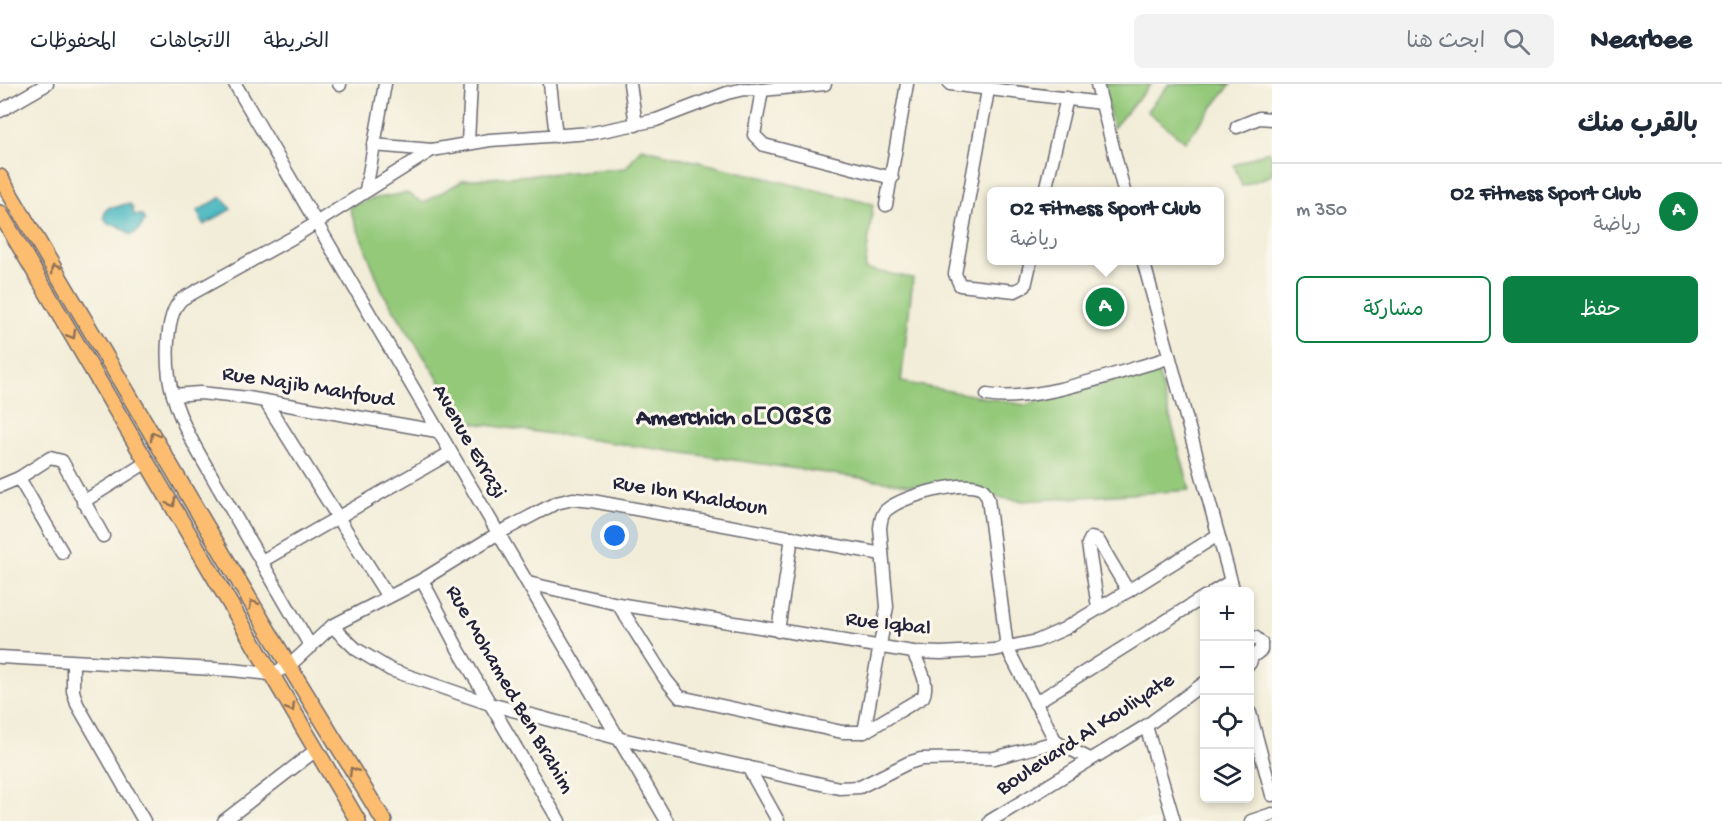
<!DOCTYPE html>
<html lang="ar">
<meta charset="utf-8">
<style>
body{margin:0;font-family:"Gochi Hand","Playpen Sans Arabic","Noto Sans Tifinagh",sans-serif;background:#f2f2f3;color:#1f2937;direction:rtl}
.controls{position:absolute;right:18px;bottom:18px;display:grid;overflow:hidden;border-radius:9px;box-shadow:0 3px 9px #0003}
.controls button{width:54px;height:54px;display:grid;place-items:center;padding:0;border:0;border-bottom:2px solid #e0e1e3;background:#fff;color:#1f2937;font:30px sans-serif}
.you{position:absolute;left:615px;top:452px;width:21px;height:21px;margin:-15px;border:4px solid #fff;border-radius:50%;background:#1a73e8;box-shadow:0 0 0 9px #1a73e833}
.badge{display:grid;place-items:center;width:39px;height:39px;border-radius:50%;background:#0b8043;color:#fff;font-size:20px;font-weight:700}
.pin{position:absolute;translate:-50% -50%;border:3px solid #fff;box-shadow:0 2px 6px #0006}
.popup{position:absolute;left:987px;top:103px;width:237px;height:78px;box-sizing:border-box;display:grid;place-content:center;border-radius:9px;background:#fff;filter:drop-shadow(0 2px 4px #0005);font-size:20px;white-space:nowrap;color:#747a83}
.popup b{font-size:22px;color:#1f2937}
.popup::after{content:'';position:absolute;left:50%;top:100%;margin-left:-12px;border:12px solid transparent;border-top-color:#fff}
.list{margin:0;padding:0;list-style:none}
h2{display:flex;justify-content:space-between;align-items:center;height:78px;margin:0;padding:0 24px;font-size:26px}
h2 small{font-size:20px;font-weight:400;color:#747a83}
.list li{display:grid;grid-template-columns:39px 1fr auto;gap:18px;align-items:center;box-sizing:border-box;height:96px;padding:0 24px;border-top:2px solid #e0e1e3}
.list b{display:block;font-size:22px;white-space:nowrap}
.list p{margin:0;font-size:20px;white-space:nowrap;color:#747a83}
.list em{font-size:20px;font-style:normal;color:#747a83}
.actions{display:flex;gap:12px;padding:18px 24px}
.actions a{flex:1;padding:14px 0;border:2px solid #0b8043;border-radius:9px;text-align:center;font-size:21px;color:#0b8043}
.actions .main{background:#0b8043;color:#fff}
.icon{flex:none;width:33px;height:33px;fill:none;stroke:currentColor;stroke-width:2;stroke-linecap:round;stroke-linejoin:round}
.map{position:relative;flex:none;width:1272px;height:737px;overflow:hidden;direction:ltr}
header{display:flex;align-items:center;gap:36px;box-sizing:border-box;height:84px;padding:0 30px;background:#fff;border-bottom:2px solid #e0e1e3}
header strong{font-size:28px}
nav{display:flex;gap:33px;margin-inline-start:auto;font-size:21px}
.search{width:420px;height:54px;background:#f2f2f3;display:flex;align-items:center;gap:15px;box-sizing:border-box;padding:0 21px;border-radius:9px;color:#747a83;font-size:22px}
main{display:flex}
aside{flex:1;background:#fff}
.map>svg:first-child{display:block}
.green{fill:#94c97a;stroke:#5b765a;stroke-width:1.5}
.water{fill:#48b8c0;stroke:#356d7e;stroke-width:1.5}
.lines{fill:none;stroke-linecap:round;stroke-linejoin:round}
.minor-casing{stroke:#6b6972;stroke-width:15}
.major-casing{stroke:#6b6972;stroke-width:18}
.minor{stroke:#fff;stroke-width:12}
.major{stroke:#fcbd6f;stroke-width:15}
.oneway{stroke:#8f7055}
.labels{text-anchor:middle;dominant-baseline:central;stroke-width:6;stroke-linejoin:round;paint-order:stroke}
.street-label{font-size:22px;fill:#22223b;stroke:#fbf7ec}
.neighbourhood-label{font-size:24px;font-weight:bold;fill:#22223b;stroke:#fbf7ec}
</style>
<header>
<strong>Nearbee</strong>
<div class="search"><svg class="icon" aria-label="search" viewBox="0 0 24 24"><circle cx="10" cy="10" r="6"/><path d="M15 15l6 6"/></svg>ابحث هنا</div>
<nav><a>الخريطة</a><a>الاتجاهات</a><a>المحفوظات</a></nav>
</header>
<main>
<aside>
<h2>بالقرب منك<small></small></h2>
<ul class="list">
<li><span class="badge">A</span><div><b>O2 Fitness Sport Club</b><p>رياضة</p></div><em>350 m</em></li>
</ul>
<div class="actions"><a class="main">حفظ</a><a>مشاركة</a></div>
</aside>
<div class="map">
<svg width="1272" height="737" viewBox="0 0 1272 737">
<rect width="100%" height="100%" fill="#fbf7ec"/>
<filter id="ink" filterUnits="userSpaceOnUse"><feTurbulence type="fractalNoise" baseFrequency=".0167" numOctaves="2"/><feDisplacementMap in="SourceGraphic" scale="12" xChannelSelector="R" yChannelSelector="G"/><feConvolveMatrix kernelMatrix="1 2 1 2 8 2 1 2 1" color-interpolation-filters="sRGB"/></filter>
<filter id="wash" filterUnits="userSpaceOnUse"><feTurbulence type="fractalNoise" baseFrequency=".008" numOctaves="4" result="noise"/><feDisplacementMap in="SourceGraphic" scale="24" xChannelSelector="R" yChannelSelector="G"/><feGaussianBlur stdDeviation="1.35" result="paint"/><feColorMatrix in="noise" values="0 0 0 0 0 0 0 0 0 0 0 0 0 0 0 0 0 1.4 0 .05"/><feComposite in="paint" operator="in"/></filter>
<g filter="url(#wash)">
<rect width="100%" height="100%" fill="#f2edd8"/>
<g class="green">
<polygon points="1103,0 1151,0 1113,44"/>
<polygon points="1169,0 1231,0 1185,58 1147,27"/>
<polygon points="641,64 873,120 865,185 913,194 901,298 1025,321 1157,285 1190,406 1023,417 466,338 383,209 349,123 371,115 407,109 423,119 464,96 626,84"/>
<polygon points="1269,67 1272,74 1272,91 1242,102 1234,81"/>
</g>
<g class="water">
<polygon points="222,113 231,125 204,141 197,127"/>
<polygon points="125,120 130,120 133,124 134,131 142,131 145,137 138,147 131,151 119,142 108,140 104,134 105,127 110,123 117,123"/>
</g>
</g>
<g filter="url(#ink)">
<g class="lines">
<g class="minor-casing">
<g id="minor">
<polyline points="235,0 667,737"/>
<polyline points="339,0 340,1"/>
<polyline points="550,0 556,52"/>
<polyline points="630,0 636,41"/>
<polyline points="950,0 1101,19"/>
<polyline points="1097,0 1124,107"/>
<polyline points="762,6 754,51 764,61 892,94"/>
<polyline points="988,6 955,190 960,201 1015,207 1025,202 1031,176"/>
<polyline points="0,27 47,0"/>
<polyline points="1237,43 1259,34 1272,35"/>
<polyline points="468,58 471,0"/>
<polyline points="373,61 432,66 490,56 592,49 656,36 727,9 744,5 762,6 825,0"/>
<polyline points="366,106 385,0"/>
<polyline points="1045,107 1067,14"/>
<polyline points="886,121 907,0"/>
<polyline points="1143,176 1234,508"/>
<polyline points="173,311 200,309 248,314 437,347"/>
<path d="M987 311C1033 320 1122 287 1169 274"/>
<polyline points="265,317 388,513"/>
<polyline points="19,394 62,468"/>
<polyline points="0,402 19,394 50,374 62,377 103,452"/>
<polyline points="83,418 147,378"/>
<polyline points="262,477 450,369"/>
<polyline points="422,496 458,565 559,737"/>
<polyline points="528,499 618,520 913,568 941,569 994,566 1037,557 1064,545 1128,507 1218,451"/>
<polyline points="1213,508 1231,497"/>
<path d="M618 520 666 596 680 613 842 648H864L887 523 880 444C881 436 882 428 889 424 906 412 961 396 980 404 985 406 986 410 988 415L1007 564 1056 658"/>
<polyline points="1098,523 1088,460 1091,454 1098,456 1128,507"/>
<polyline points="332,542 356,565 391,586 490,620 617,654 839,704 860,703 908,679 921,675 994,674 1056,658 1090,675"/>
<polyline points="778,547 792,453"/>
<polyline points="1250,553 1256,554 1261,559"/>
<path d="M311 563C280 509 248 455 217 401 201 373 182 343 173 311 166 289 163 232 182 215L292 154 432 66"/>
<polyline points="0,573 232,586 271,590 289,582 332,542 422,496 497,450 556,419 573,415 592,417 882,470"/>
<polyline points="73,578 73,607 77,620 144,737"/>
<polyline points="1250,579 1252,573 1261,566 1261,559"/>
<polyline points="1035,619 1204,513"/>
<polyline points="1250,629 1272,711"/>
<polyline points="1146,642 1174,737"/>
<path d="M864 648 923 613C930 599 919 582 913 568"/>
<polyline points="748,683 778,737"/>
<polyline points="224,737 316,666"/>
<polyline points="990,737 1146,642 1204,599"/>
<polyline points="1251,737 1272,730"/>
</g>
</g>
<g class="major-casing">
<g id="major">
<polyline points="0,93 289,582 384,737"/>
<polyline points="0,129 358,737"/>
</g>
</g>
<use href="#minor" class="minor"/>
<use href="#major" class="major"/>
</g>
<defs><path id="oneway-chevron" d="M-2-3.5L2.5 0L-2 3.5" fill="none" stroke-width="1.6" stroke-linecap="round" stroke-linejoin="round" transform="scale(1.5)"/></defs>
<g class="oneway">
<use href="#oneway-chevron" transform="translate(55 184) rotate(-121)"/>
<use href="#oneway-chevron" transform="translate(72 251) rotate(59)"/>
<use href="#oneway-chevron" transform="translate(154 352) rotate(-120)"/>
<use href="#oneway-chevron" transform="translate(172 419) rotate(59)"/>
<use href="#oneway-chevron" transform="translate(253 520) rotate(-120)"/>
<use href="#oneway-chevron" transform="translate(291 624) rotate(59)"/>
<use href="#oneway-chevron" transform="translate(353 687) rotate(-122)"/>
</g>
</g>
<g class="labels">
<g class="street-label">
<text transform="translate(308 304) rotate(9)">Rue Najib Mahfoud</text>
<text transform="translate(468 358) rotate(60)">Avenue Errazi</text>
<text transform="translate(690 413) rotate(10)">Rue Ibn Khaldoun</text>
<text transform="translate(888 541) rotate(7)">Rue Iqbal</text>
<text transform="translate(509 606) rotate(60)">Rue Mohamed Ben Brahim</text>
<text transform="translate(1086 651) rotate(-33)">Boulevard Al Kouliyate</text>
</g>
<g class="neighbourhood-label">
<text x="734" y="335">Amerchich ⴰⵎⵔⵛⵉⵛ</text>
</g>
</g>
</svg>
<div class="controls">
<button>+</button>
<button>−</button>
<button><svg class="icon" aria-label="locate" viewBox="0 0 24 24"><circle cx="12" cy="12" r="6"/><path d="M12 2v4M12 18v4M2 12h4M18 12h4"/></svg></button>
<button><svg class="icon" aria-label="layers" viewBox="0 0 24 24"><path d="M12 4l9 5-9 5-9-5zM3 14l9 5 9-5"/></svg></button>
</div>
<div class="you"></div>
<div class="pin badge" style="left:1105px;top:223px">A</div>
<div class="popup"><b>O2 Fitness Sport Club</b>رياضة</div>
</div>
</main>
